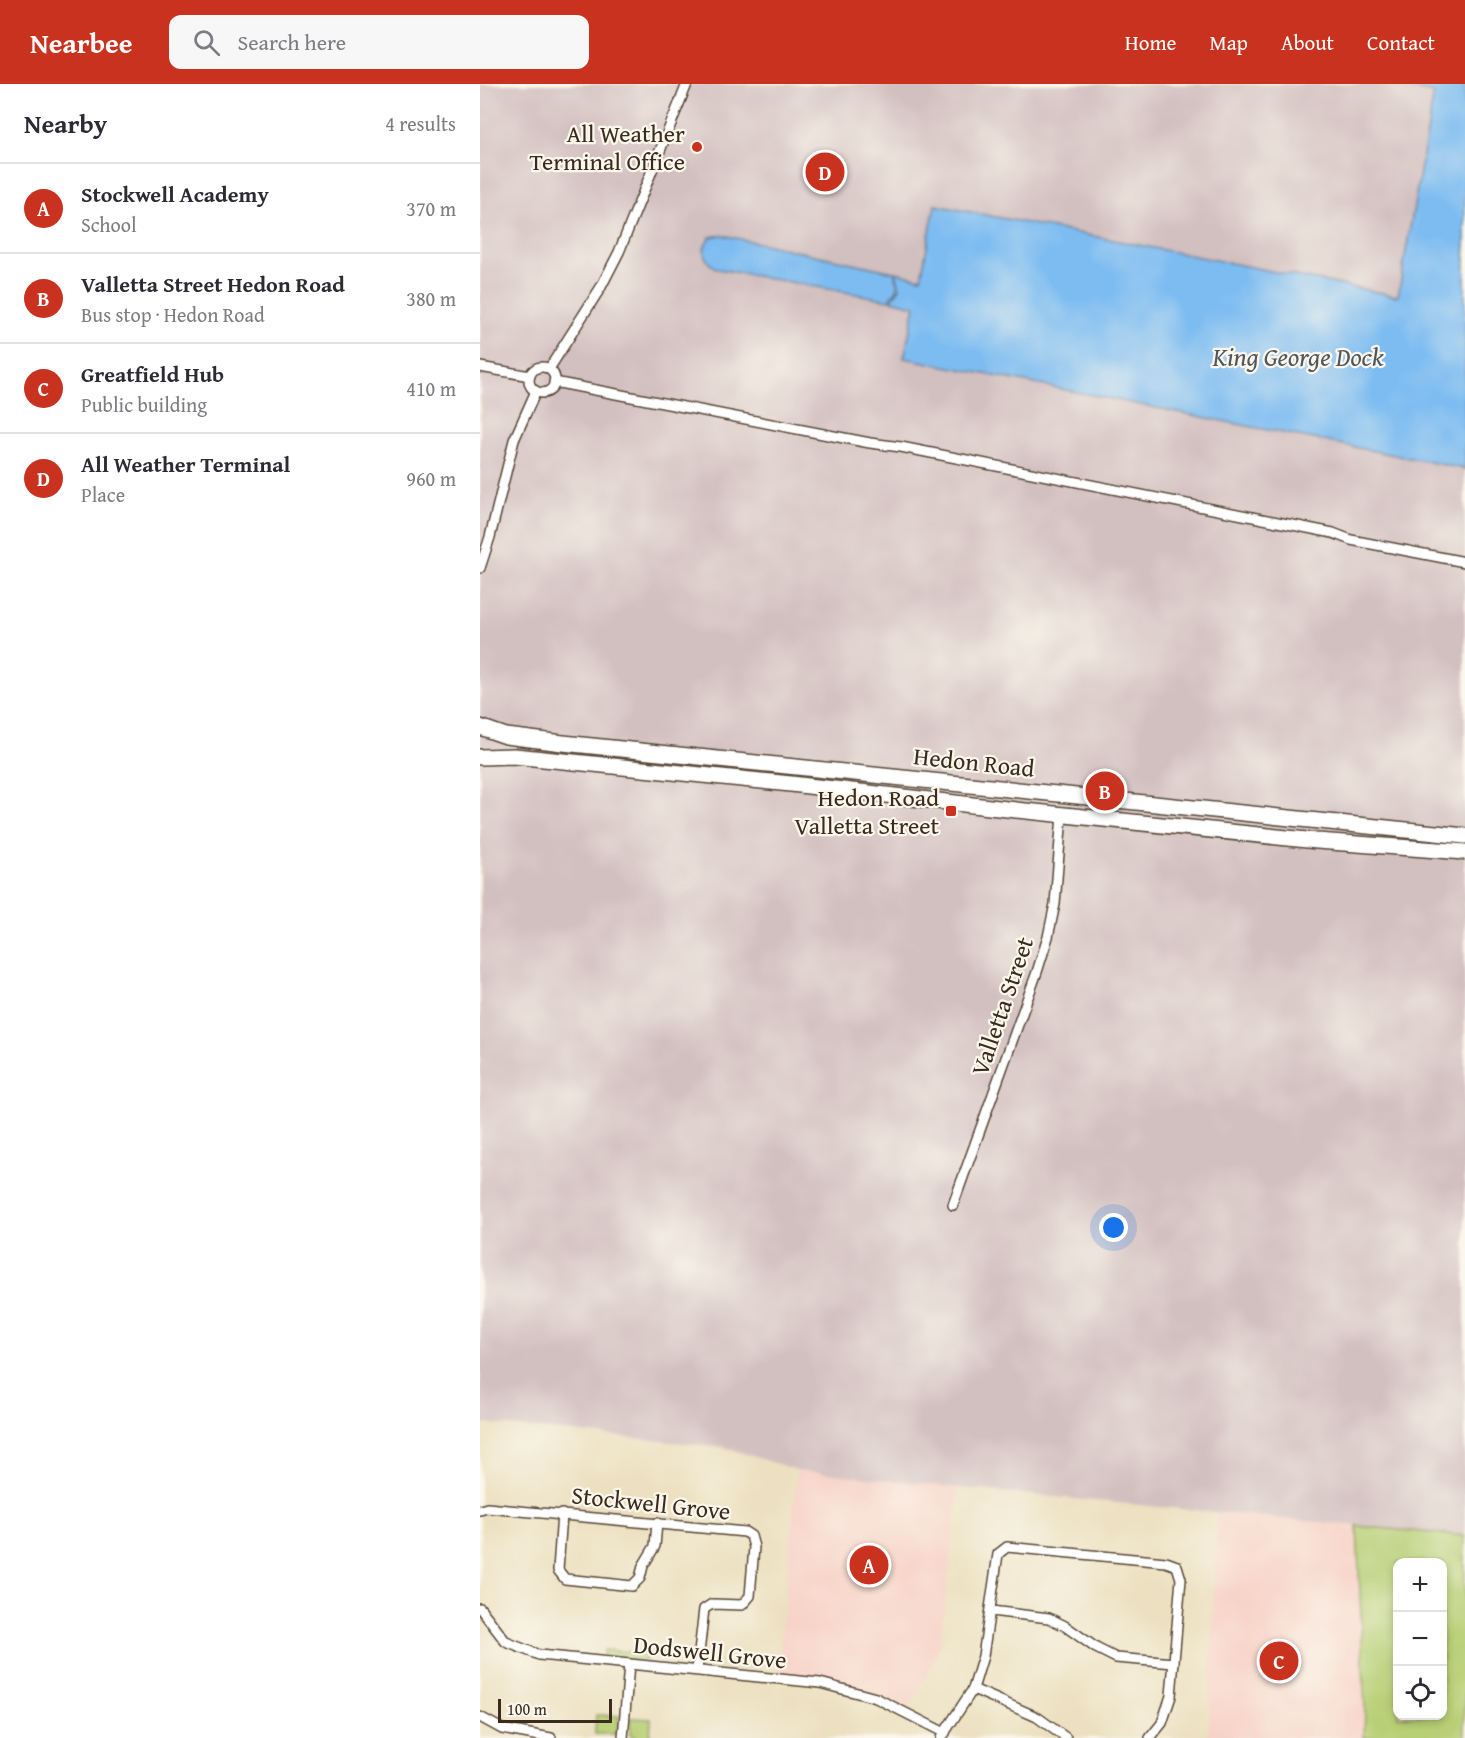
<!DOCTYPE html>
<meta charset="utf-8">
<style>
body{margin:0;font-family:"Gentium Book Plus",serif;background:#f7f7f7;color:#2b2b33}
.controls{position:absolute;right:18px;bottom:18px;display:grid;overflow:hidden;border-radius:12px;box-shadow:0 3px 9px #0003}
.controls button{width:54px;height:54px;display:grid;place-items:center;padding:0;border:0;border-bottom:2px solid #e1e1e2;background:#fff;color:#2b2b33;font:30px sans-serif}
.scale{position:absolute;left:18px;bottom:15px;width:114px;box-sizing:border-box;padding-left:6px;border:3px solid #3b2a1e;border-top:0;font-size:16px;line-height:21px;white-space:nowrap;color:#3b2a1e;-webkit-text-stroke:4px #fbf7ec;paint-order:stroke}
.you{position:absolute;left:634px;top:1144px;width:21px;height:21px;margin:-15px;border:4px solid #fff;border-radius:50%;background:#1a73e8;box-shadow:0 0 0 9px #1a73e833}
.badge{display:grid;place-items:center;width:39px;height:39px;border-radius:50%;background:#c8321e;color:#fff;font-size:20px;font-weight:700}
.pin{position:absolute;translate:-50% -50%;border:3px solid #fff;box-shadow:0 2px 6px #0006}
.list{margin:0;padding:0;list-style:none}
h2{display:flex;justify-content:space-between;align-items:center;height:78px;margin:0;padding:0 24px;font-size:26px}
h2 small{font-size:20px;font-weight:400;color:#7c7c81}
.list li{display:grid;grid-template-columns:39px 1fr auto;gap:18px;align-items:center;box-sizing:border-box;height:90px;padding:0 24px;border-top:2px solid #e1e1e2}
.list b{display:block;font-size:22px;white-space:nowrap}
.list p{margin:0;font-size:20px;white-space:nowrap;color:#7c7c81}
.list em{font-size:20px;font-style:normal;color:#7c7c81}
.icon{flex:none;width:33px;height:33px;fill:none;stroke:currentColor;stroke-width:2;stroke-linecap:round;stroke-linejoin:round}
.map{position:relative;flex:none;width:985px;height:1654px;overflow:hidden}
header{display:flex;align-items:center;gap:36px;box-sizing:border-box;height:84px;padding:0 30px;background:#c8321e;color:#fff}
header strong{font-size:28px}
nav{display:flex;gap:33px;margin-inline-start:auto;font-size:21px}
.search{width:420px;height:54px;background:#f7f7f7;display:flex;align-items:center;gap:15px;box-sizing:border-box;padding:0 21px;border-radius:12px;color:#7c7c81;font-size:22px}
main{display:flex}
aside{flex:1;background:#fff}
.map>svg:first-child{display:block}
.built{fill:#f7d1c6}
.industrial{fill:#d2bfbf}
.green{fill:#b7cf74;stroke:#797c49;stroke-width:1.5;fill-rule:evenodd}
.water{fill:#7dbcf1;stroke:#5c7388;stroke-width:1.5}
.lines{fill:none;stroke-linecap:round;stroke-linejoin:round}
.minor-casing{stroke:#564536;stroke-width:12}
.trunk-casing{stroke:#564536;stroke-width:18}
.minor{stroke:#fff;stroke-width:9}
.trunk{stroke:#fff;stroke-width:15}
.poi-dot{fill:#c8321e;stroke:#fbf7ec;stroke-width:2}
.labels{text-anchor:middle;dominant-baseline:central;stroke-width:4.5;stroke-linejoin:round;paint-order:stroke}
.poi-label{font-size:24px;fill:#3b2a1e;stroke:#fbf7ec;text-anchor:end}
.street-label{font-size:24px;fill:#3b2a1e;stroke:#fbf7ec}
.water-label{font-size:26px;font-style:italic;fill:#4f565d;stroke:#fbf7ec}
</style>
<header>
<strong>Nearbee</strong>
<div class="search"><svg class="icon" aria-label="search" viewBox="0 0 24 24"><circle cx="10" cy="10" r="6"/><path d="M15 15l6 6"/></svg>Search here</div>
<nav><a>Home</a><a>Map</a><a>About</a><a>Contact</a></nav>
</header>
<main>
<aside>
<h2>Nearby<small>4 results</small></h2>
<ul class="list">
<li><span class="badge">A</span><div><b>Stockwell Academy</b><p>School</p></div><em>370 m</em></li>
<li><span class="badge">B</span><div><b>Valletta Street Hedon Road</b><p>Bus stop · Hedon Road</p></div><em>380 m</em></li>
<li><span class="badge">C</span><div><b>Greatfield Hub</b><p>Public building</p></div><em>410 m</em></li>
<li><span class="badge">D</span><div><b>All Weather Terminal</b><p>Place</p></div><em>960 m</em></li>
</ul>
</aside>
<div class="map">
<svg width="985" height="1654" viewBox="0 0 985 1654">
<rect width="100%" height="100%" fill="#fbf7ec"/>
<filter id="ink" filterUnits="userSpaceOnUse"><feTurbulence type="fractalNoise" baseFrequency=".0167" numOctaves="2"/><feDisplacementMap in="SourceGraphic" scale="12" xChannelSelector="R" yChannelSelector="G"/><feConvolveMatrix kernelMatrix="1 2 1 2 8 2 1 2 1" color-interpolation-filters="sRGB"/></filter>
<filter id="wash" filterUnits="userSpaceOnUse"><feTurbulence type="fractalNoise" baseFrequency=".008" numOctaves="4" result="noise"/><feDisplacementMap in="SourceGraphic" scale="24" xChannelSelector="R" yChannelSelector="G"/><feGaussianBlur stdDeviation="1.35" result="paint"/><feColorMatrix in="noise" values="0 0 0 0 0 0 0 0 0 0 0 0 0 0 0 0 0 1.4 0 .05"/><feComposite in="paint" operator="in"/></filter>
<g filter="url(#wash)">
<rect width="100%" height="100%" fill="#ece0c0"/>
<g class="built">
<polygon points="317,1386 479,1404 460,1559 453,1579 428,1623 383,1606 298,1588"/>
<polygon points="737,1428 877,1442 885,1625 884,1654 728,1654"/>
</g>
<polygon class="industrial" points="0,0 985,0 985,1452 479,1404 317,1386 243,1363 0,1339"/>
<g class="green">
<path d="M877 1442 985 1452V1654H884L885 1625ZM918 1478H962V1632H918Z"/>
<polygon points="124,1566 166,1569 166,1577 123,1573"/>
<polygon points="116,1631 139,1632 136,1650 115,1650"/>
<polygon points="150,1634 171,1635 170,1654 155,1654 150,1650"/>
</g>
<g class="water">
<polygon points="911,0 985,0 985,385 424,274 435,222 411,216 420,204 416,188 441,194 455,121 918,212 954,9"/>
<path d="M242 151 414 188 418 204 409 216 238 185C223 178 220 166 230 153Z"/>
</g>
</g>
<g filter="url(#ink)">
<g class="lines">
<g class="minor-casing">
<g id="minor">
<polyline points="0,283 50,292"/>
<circle cx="62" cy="296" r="13"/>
<polyline points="69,285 121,203 139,168 207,0"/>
<polyline points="74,298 390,359 421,363 853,449 871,456 985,478"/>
<polyline points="0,484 10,453 34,356 56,307"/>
<polyline points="473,1121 557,888 568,853 575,820 582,731"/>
<polyline points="0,1426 7,1424 265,1448 271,1452 274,1463 270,1512 262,1521 232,1520 224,1525 217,1586"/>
<polyline points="82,1430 78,1486 85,1495 152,1502 160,1494 163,1482 175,1462 177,1439"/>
<polyline points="0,1524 26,1558 59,1571 340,1599 396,1614 465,1649"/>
<polyline points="511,1527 569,1534 585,1542 616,1564 636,1574 694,1579"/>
<polyline points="493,1605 557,1633 586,1654"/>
<polyline points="0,1633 22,1645 71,1654"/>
<polyline points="143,1654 149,1580"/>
<polyline points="461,1654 493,1605 503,1572 518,1470 527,1463 686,1478 697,1482 701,1495 691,1612 682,1639 670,1654"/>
</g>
</g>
<g class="trunk-casing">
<g id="trunk">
<polyline points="0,643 26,652 83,659 985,752"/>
<polyline points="0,673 34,672 311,700 527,725 837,757 985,768"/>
</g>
</g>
<use href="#minor" class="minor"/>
<use href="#trunk" class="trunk"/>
</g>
</g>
<g class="poi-dot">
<circle cx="217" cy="63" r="6"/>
<rect x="465" y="721" width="12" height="12" rx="3"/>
</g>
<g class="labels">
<g class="poi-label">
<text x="205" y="49">All Weather<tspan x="205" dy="28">Terminal Office</tspan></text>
<text x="459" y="713">Hedon Road<tspan x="459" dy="28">Valletta Street</tspan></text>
</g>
<g class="street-label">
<text transform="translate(494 678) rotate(6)">Hedon Road</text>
<text transform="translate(522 922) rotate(-71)">Valletta Street</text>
<text transform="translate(171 1419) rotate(6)">Stockwell Grove</text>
<text transform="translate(230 1568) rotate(6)">Dodswell Grove</text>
</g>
<g class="water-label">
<text x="818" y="272">King George Dock</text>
</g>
</g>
</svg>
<div class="controls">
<button>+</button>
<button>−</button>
<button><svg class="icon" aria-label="locate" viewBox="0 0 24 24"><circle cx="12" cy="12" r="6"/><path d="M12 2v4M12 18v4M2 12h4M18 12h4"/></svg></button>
</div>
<div class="scale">100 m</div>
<div class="you"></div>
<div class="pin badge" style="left:389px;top:1481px">A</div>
<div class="pin badge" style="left:625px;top:707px">B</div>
<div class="pin badge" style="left:799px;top:1577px">C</div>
<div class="pin badge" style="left:345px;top:88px">D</div>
</div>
</main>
